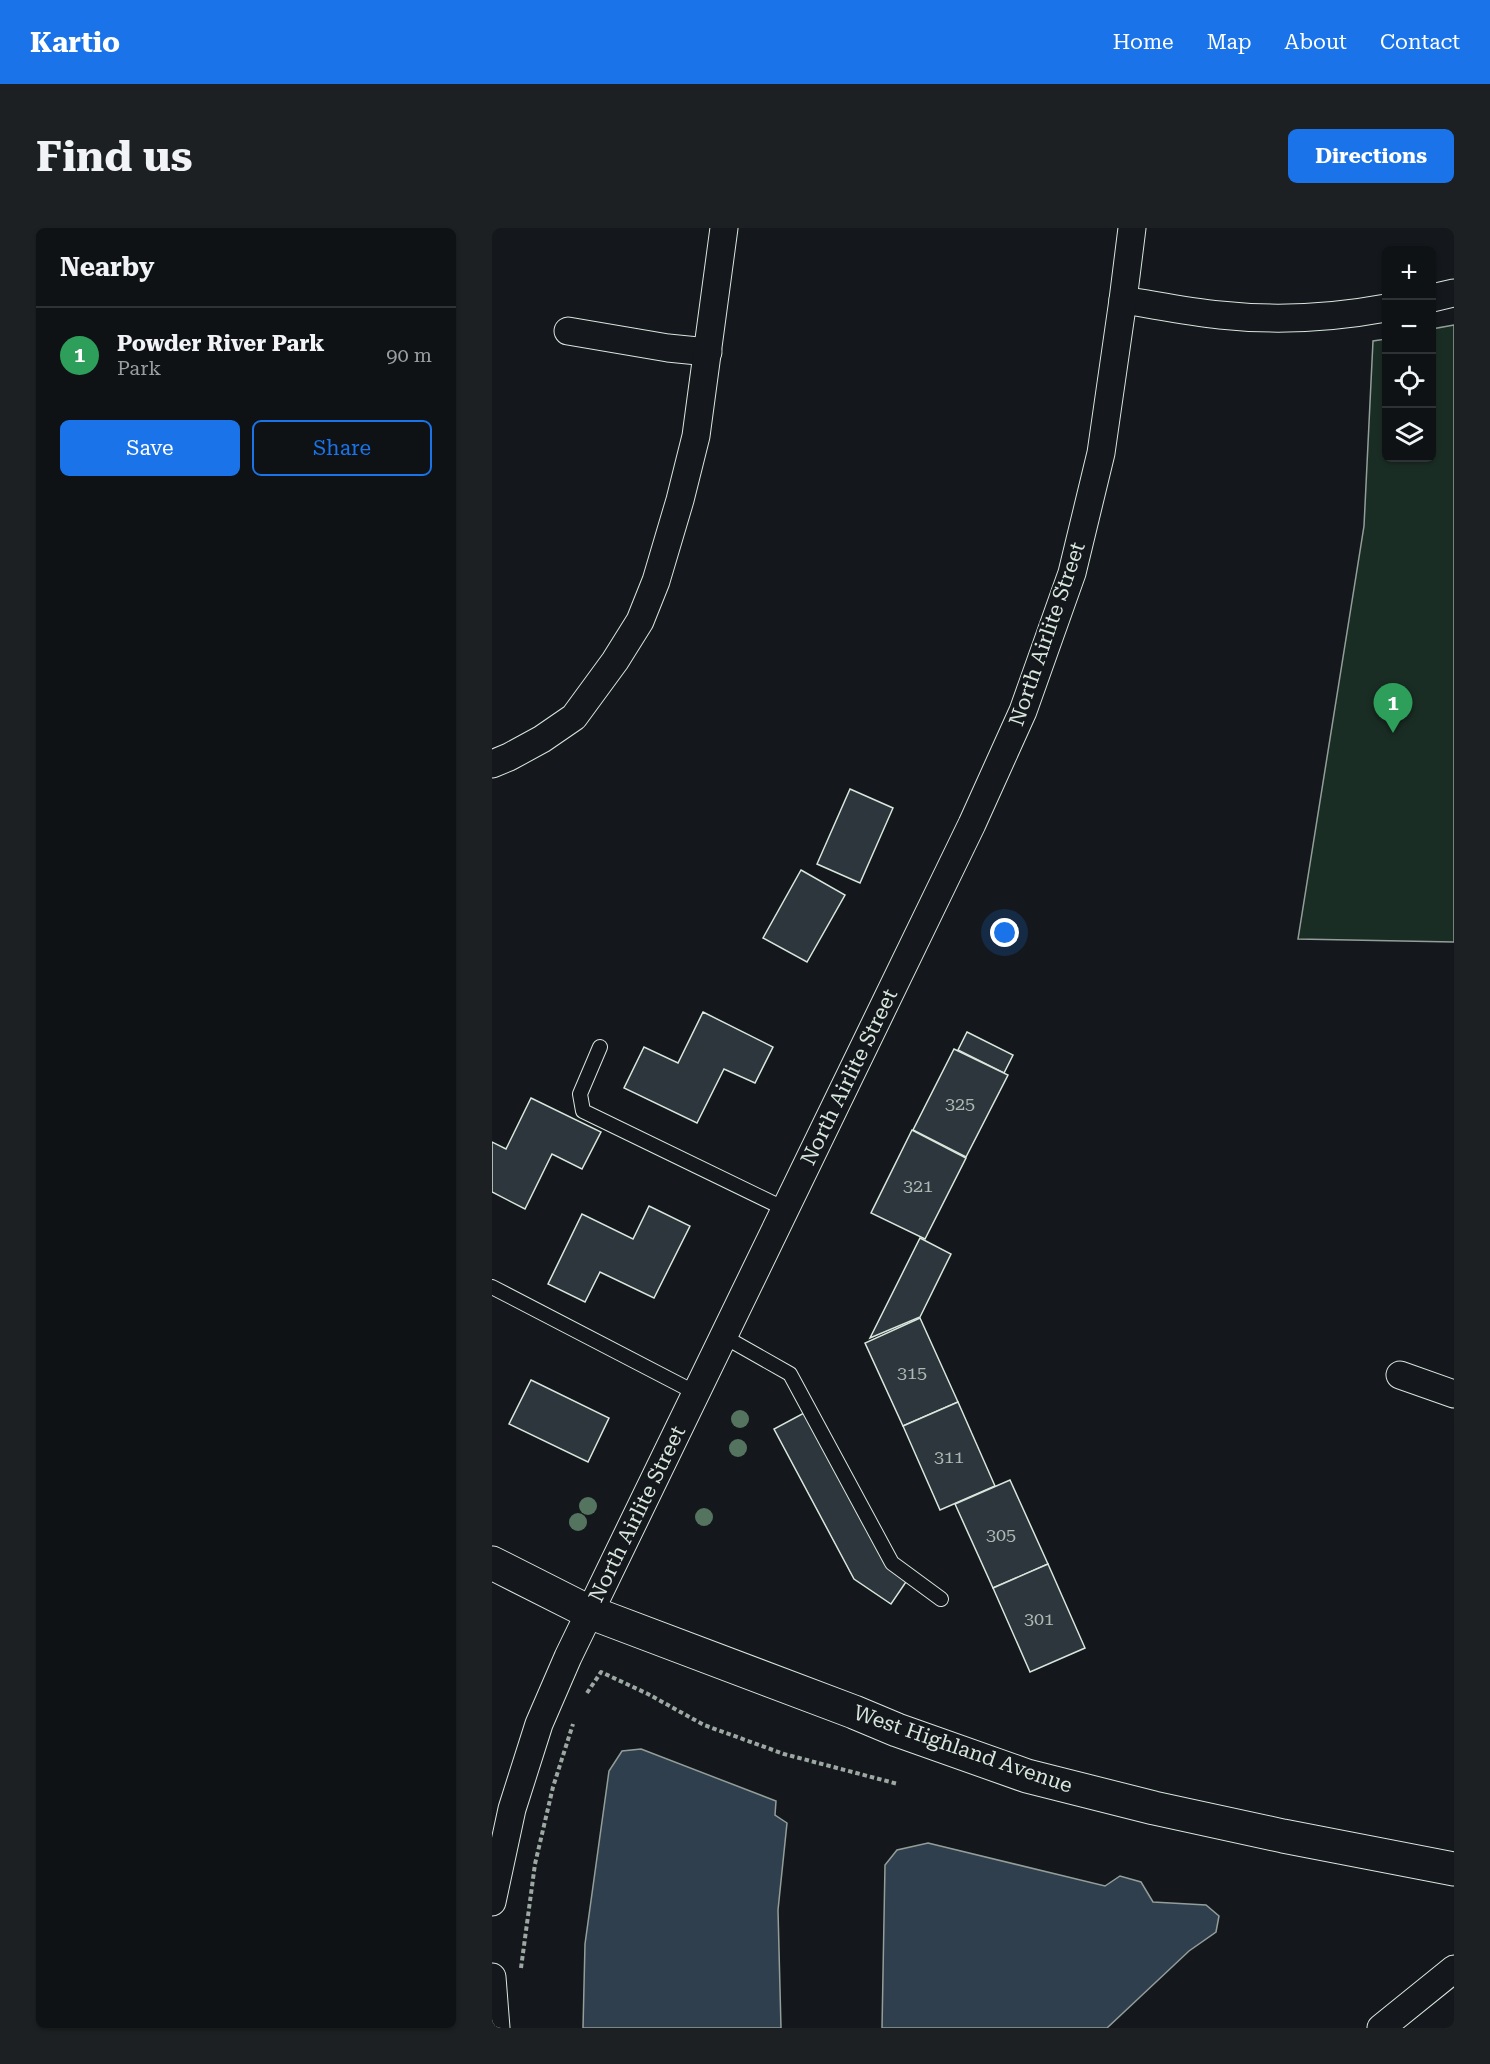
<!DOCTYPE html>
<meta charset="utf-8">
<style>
body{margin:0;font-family:"Roboto Serif",serif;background:#1d2022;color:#f1f3f6}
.controls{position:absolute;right:18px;top:18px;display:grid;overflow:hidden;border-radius:9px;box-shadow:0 2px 4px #0004}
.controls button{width:54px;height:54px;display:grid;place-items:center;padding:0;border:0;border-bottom:2px solid #2f3234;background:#0f1215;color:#f1f3f6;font:30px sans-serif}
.you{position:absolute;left:513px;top:705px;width:21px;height:21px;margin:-15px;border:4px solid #fff;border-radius:50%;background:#1a73e8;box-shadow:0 0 0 9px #1a73e833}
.badge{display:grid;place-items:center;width:39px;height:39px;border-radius:50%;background:#1a73e8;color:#fff;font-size:20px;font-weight:700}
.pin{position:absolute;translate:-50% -50px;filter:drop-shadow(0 2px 3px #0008)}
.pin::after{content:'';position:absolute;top:32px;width:21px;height:18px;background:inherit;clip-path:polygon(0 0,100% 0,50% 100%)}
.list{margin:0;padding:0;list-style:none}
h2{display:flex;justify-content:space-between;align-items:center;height:78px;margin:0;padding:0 24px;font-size:26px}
h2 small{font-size:20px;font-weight:400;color:#9b9ea0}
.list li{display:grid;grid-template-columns:39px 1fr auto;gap:18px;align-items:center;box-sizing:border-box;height:96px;padding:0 24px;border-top:2px solid #2f3234}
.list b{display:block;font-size:22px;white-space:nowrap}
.list p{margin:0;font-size:20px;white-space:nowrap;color:#9b9ea0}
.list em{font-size:20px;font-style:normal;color:#9b9ea0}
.actions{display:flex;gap:12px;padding:18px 24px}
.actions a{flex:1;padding:14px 0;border:2px solid #1a73e8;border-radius:9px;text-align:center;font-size:21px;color:#1a73e8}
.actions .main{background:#1a73e8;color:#fff}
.icon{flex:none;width:33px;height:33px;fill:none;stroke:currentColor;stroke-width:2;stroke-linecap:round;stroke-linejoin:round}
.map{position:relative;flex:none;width:962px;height:1800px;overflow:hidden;border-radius:9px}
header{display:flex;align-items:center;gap:36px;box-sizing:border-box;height:84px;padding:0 30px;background:#1a73e8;color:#fff}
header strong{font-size:28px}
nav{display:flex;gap:33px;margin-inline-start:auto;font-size:21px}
.intro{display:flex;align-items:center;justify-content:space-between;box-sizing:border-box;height:144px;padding:0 36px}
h1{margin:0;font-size:42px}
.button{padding:15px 27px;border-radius:9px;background:#1a73e8;color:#fff;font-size:21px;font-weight:700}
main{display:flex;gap:36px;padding:0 36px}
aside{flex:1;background:#0f1215;border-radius:9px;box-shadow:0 2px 4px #0004}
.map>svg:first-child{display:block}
.green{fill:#1a2d24;stroke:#939e99;stroke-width:1.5}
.water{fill:#2f3f4d;stroke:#939e99;stroke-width:1.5}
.building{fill:#2c363c;stroke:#d8e6dc;stroke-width:1.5}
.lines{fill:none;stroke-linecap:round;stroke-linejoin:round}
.service-casing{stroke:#d8e6dc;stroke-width:16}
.minor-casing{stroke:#d8e6dc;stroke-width:29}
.secondary-casing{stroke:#d8e6dc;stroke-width:35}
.path{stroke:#9da8a2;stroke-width:4;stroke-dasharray:4.5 3;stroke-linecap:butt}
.service{stroke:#14181c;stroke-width:14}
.minor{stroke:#14181c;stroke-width:27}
.secondary{stroke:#14181c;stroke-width:33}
.tree{fill:#55745f}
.labels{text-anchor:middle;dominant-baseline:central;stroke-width:4.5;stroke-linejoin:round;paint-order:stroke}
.number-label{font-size:18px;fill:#adbab4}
.street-label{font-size:21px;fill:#d8e6dc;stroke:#14181c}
</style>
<header>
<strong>Kartio</strong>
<nav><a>Home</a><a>Map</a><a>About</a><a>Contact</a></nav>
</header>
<div class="intro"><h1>Find us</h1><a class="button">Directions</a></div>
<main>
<aside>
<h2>Nearby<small></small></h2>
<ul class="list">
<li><span class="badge" style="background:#2e9e5b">1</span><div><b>Powder River Park</b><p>Park</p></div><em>90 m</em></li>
</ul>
<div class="actions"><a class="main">Save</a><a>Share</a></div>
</aside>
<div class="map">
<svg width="962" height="1800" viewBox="0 0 962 1800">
<rect width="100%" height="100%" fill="#14181c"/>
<polygon class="green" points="962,97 962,714 806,711 872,298 881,113 894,111 894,230 940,230 940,101"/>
<g class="water">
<polygon points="149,1521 284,1573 283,1587 295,1595 286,1682 289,1800 91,1800 93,1716 117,1543 130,1523"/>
<polygon points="436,1615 613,1658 628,1648 649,1654 661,1674 714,1677 727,1688 724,1704 697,1723 615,1800 390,1800 393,1637 405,1622"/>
</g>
<g class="building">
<polygon points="358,561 401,580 368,655 325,636"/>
<polygon points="309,642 353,667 315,734 271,710"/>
<polygon points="211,784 281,819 263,855 232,841 205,895 132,860 152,819 186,835"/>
<polygon points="475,804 521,827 512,845 466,822"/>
<polygon points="462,821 516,847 474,929 421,902"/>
<polygon points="39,870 109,904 90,941 60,926 33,981 0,964 0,914 14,921"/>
<polygon points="420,902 474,930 433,1011 379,985"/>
<polygon points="157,978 198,998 162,1070 108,1044 93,1074 56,1056 90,986 141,1011"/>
<polygon points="428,1010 459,1026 428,1089 378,1110"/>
<polygon points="428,1090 466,1174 411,1198 373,1115"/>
<polygon points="39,1152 117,1190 96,1234 17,1196"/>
<polygon points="466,1174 503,1258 448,1282 411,1198"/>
<polygon points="312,1185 392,1334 416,1351 399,1376 362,1351 282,1201"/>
<polygon points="518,1252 556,1336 501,1360 463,1276"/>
<polygon points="556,1336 593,1420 538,1444 501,1360"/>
</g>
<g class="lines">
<g class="service-casing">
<g id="service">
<polyline points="108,819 88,866 91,883 293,981"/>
<polyline points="0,1059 204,1165"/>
<polyline points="231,1108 298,1146 400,1335 449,1371"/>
</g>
</g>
<g class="minor-casing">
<g id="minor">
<polyline points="940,70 962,65"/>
<path d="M631 72C663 77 696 84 728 87 783 93 840 90 894 80"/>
<polyline points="76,103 176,120 216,124"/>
<polyline points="0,536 17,529 50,511 82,489 123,433 148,393 164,353 188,272 204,208 232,0"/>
<polyline points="908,1147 962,1166"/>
<polyline points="0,1674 20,1581 47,1496 76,1429 480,596 531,483 580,345 609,225 631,72 640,0"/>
<polyline points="0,1749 4,1800"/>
<polyline points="889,1800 962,1741"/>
</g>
</g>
<g class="secondary-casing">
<polyline id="secondary" points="0,1335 97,1384 362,1484 405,1502 535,1548 662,1580 791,1608 962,1641"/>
</g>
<g class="path">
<polyline points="95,1465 109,1444 156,1466 212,1497 292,1526 406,1556"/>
<polyline points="29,1740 43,1636 61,1559 81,1496"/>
</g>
<use href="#service" class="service"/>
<use href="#minor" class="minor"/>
<use href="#secondary" class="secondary"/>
</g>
<g class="tree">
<circle cx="248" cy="1191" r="9"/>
<circle cx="246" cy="1220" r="9"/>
<circle cx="96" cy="1278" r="9"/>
<circle cx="212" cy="1289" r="9"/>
<circle cx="86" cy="1294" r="9"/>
</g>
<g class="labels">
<g class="number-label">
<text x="468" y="875">325</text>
<text x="426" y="957">321</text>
<text x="420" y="1144">315</text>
<text x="457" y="1228">311</text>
<text x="509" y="1306">305</text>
<text x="547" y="1390">301</text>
</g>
<g class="street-label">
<text transform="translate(555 406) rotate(-71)">North Airlite Street</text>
<text transform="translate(357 849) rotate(-64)">North Airlite Street</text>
<text transform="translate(145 1286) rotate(-64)">North Airlite Street</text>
<text transform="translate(471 1521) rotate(19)">West Highland Avenue</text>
</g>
</g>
</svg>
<div class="controls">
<button>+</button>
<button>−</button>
<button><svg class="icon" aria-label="locate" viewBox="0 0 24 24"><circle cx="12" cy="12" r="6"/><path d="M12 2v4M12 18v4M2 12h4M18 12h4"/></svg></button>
<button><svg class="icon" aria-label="layers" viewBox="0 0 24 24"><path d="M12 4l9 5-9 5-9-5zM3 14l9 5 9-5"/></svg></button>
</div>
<div class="you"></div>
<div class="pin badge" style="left:901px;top:505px;background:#2e9e5b">1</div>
</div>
</main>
